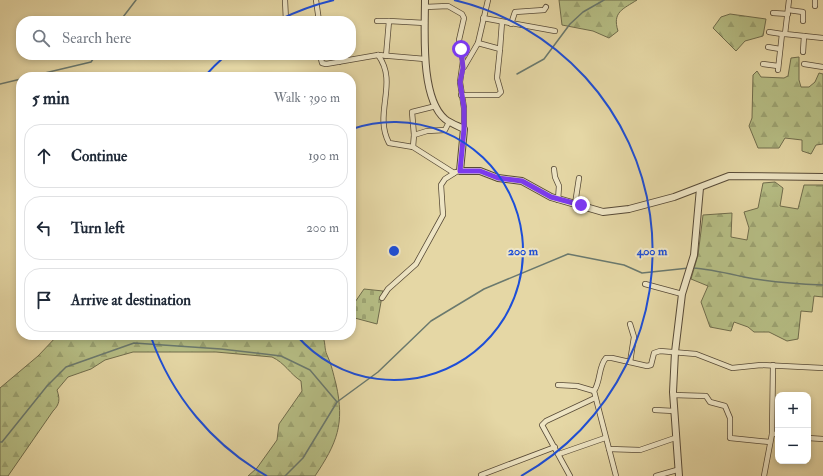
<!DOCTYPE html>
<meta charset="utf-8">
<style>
body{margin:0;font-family:"IM FELL Double Pica",serif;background:#f6f6f7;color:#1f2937}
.controls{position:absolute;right:12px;bottom:12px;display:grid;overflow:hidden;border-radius:8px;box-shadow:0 2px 6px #0003}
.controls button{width:36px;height:36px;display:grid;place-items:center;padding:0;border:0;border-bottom:1px solid #e0e1e3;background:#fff;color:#1f2937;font:20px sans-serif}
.stop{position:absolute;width:12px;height:12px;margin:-9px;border:3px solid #7c3aed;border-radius:50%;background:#fff}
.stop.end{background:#7c3aed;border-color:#fff;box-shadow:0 1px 4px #0008}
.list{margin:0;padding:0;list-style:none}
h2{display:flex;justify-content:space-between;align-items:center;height:52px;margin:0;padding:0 16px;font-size:17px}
h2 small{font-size:13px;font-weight:400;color:#747a83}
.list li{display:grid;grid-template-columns:26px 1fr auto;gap:12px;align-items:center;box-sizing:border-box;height:64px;margin:0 8px 8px;padding:0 8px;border:1px solid #e0e1e3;border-radius:16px}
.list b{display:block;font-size:15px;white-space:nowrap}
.list em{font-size:13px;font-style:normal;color:#747a83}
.icon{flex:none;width:22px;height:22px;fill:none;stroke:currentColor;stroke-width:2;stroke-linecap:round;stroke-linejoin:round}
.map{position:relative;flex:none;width:823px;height:476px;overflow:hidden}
.search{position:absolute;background:#fff;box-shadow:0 2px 6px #0003;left:16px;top:16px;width:340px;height:44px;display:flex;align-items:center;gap:10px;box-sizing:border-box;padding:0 14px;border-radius:16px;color:#747a83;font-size:15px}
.panel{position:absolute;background:#fff;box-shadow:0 2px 6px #0003;left:16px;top:72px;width:340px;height:268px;border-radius:16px}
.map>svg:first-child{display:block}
.forest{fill:url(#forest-firs);stroke:#6f6c4c}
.cemetery{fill:url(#cemetery-stones);stroke:#6f6c4c}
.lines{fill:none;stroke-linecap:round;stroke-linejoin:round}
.stream{stroke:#6a796e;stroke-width:1.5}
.minor-casing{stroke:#574a37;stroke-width:6}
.tertiary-casing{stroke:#574a37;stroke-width:8}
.minor{stroke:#eee5c4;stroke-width:4.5}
.tertiary{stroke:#eee5c4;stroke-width:6}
.route{stroke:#7c3aed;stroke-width:5}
.ring{fill:none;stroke:#1d4ed8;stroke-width:2}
.centre{fill:#1d4ed8;stroke:#eee5c4;stroke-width:2}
.ring-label{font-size:12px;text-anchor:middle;font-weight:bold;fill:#1d4ed8;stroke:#eee5c4;stroke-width:4;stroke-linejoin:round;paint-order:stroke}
</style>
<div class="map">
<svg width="823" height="476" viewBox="0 0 823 476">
<defs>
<pattern id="forest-firs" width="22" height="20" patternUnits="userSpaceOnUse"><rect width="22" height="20" fill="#b6be85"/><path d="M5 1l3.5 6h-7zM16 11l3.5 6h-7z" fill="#9ca372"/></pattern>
<pattern id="cemetery-stones" width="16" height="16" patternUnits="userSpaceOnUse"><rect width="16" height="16" fill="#b6be85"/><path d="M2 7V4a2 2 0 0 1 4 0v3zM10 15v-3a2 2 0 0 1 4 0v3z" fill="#9ca372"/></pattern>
</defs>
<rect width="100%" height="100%" fill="#e5d7a5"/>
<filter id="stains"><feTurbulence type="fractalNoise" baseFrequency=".005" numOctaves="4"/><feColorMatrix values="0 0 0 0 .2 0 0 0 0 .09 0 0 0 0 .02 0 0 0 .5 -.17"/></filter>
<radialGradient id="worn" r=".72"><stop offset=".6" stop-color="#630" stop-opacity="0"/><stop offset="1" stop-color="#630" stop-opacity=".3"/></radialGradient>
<g class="forest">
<path d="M559 0H637C623 9 612 12 618 31L609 38 593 31 562 25Z"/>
<polygon points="730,14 766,19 763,36 745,41 736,51 713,28 721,17"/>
<polygon points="799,57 799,80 801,87 809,87 815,82 819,73 823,74 823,144 816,145 811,154 802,151 802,140 785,138 779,148 758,148 749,126 752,118 753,75 757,71 761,77 784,78 788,76 791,58"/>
<polygon points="775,182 783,188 780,206 798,209 804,185 823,185 823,297 814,296 812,312 801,311 798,339 787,341 769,332 754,332 748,327 734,322 731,331 710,327 701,302 708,286 691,279 698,255 703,215 732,213 731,237 747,240 749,228 744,212 758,208 763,183"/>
<path d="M58 335H322C326 342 324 349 327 355 332 366 333 373 336 384 345 424 337 443 315 476H248L257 468 277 440 279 424 302 391 301 381C290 374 285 363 272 357L216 352H133L105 360 91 369 68 377 57 390C60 399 60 404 53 411L8 476H0V388L38 356Z"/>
</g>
<polygon class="cemetery" points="364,289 383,291 377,324 351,317 351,308"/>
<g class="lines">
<g class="stream">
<polyline points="120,21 136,0"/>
<polyline points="517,74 544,59 570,24 583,12 604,0"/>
<polyline points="28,77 91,62 96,55"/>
<polyline points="0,84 21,79"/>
<path d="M692 268C710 269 726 273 744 277 769 282 797 284 823 285"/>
<polyline points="0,442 2,442 47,386 66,367 134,343 221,349 281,356 310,370 337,402"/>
<polyline points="285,476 303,458 337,402 378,372 431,321 484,289 568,254 624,265 642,273 689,268"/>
</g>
<g class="minor-casing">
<g id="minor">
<polyline points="285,0 286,21"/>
<polyline points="316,0 319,21"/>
<polyline points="789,0 785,34 823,38"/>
<polyline points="815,6 815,0"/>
<polyline points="425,7 448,6 462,14 464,18 459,40 463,61 460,82 464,108 464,129"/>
<polyline points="788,10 803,12 803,21"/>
<polyline points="773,13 788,14"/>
<polyline points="483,18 555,31"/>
<polyline points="377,21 389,21"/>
<polyline points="511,24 515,12 544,10 546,7"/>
<polyline points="769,32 782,34"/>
<polyline points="768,47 780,49"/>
<polyline points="500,49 502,22"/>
<polyline points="803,52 804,36"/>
<polyline points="320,55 322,63 326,64 378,55 425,59"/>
<polyline points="338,55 339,62"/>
<path d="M378 55C399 83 373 113 389 143L413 147 454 173"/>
<polyline points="386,56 389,21 425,23"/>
<polyline points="763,64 778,66"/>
<polyline points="804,64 823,67"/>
<polyline points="464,67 478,43 488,0"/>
<polyline points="778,70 782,34 785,34"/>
<polyline points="461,95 498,95 501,92 497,78 500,49 478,43"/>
<polyline points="414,135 412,112 436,106"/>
<polyline points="413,147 414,135 427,131 445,130 449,122"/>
<polyline points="554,169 555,177 559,186 558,200"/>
<polyline points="575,204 579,178"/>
<polyline points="645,284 682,294"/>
<polyline points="382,298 388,289 416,264 443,215 441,185 445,179 456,172"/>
<polyline points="630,362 634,337 630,324"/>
<polyline points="558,385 577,386 594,391"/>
<polyline points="673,395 706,396 710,402 725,406 730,418 730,438 770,442"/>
<polyline points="655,410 674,411"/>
<polyline points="772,434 778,434"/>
<path d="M675 438 640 450 609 449 594 391C601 381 598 367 606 358H612L647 366 651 365 654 353 660 351 696 354 732 368 761 365 823 368"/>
<polyline points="808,438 823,439"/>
<polyline points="609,449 616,476"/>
<polyline points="559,454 605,438"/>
<polyline points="481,475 555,447"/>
<polyline points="570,476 542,425 546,421 595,398"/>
<polyline points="656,476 677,470"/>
<polyline points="764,476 772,434 773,365"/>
</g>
</g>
<g class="tertiary-casing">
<g id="tertiary">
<path d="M425 0C425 30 420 98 445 119 450 123 458 126 464 129L460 171H480L498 178 522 181 551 197 603 212 629 209 674 197 729 176 823 177"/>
<polyline points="679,476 673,392 675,352 682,294 694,255 700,188"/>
</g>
</g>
<use href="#minor" class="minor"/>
<use href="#tertiary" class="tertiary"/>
</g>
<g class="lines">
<polyline class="route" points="461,49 463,68 460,82 464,108 464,129 460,171 480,171 498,178 522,181 551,197 581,205"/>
</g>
<g class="ring">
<path d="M352 129A129 129 0 1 1 297 336"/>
<path d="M267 476A258 258 0 0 1 151 337M204 77A258 258 0 0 1 225 56M279 20A258 258 0 0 1 334 0M454 0A258 258 0 0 1 521 476"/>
</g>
<circle cx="394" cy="251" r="6" class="centre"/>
<g class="ring-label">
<text x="523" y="255">200 m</text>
<text x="652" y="255">400 m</text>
</g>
<rect width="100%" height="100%" filter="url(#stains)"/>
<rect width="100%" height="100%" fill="url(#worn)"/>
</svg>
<div class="controls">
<button>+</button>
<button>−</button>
</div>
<div class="stop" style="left:461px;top:49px"></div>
<div class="stop end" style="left:581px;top:205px"></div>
<div class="search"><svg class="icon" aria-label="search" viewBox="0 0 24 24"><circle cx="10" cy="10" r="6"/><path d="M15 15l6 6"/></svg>Search here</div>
<section class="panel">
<h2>5 min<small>Walk · 390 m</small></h2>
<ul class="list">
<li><svg class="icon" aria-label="ahead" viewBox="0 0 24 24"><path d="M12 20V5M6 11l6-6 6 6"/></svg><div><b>Continue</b></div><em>190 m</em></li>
<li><svg class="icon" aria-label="left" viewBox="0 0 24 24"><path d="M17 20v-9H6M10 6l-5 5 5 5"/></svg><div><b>Turn left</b></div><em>200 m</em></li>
<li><svg class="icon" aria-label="arrive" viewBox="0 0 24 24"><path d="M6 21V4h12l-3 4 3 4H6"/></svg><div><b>Arrive at destination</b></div></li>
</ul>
</section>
</div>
